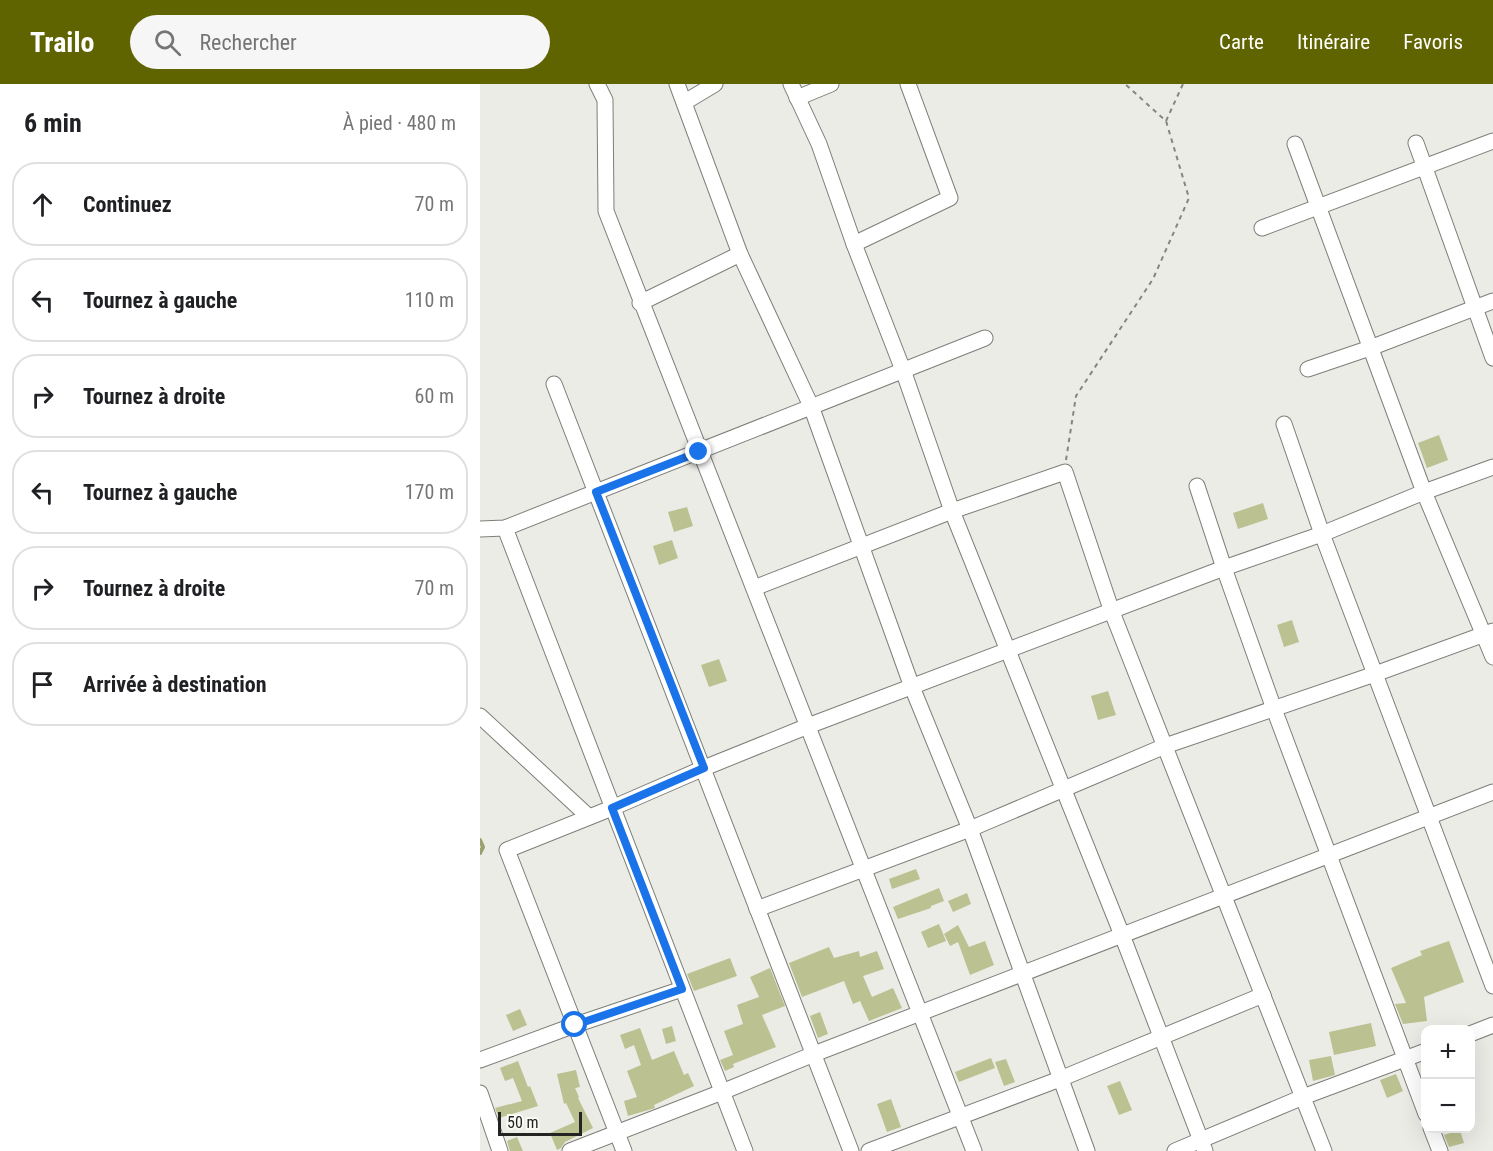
<!DOCTYPE html>
<html lang="fr">
<meta charset="utf-8">
<style>
body{margin:0;font-family:"Roboto Condensed",sans-serif;background:#f6f6f6;color:#202124}
.controls{position:absolute;right:18px;bottom:18px;display:grid;overflow:hidden;border-radius:12px;box-shadow:0 6px 24px #0002}
.controls button{width:54px;height:54px;display:grid;place-items:center;padding:0;border:0;border-bottom:2px solid #e0e0e0;background:#fff;color:#202124;font:30px sans-serif}
.scale{position:absolute;left:18px;bottom:15px;width:84px;box-sizing:border-box;padding-left:6px;border:3px solid #232321;border-top:0;font-size:16px;line-height:21px;white-space:nowrap;color:#232321;-webkit-text-stroke:4px #f9faf3;paint-order:stroke}
.stop{position:absolute;width:18px;height:18px;margin:-14px;border:4px solid #1a73e8;border-radius:50%;background:#fff}
.stop.end{background:#1a73e8;border-color:#fff;box-shadow:0 2px 6px #0008}
.list{margin:0;padding:0;list-style:none}
h2{display:flex;justify-content:space-between;align-items:center;height:78px;margin:0;padding:0 24px;font-size:26px}
h2 small{font-size:20px;font-weight:400;color:#757577}
.list li{display:grid;grid-template-columns:39px 1fr auto;gap:18px;align-items:center;box-sizing:border-box;height:84px;margin:0 12px 12px;padding:0 12px;border:2px solid #e0e0e0;border-radius:24px}
.list b{display:block;font-size:22px;white-space:nowrap}
.list em{font-size:20px;font-style:normal;color:#757577}
.icon{flex:none;width:33px;height:33px;fill:none;stroke:currentColor;stroke-width:2;stroke-linecap:round;stroke-linejoin:round}
.map{position:relative;flex:none;width:1013px;height:1067px;overflow:hidden}
header{display:flex;align-items:center;gap:36px;box-sizing:border-box;height:84px;padding:0 30px;background:#5f6400;color:#fff}
header strong{font-size:28px}
nav{display:flex;gap:33px;margin-inline-start:auto;font-size:21px}
.search{width:420px;height:54px;background:#f6f6f6;display:flex;align-items:center;gap:15px;box-sizing:border-box;padding:0 21px;border-radius:33px;color:#757577;font-size:22px}
main{display:flex}
aside{flex:1;background:#fff}
.map>svg:first-child{display:block}
.lines{fill:none;stroke-linecap:round;stroke-linejoin:round}
.stream{stroke:#9ca071;stroke-width:4}
.building{fill:#bcc191}
.minor-casing{stroke:#7e7e79;stroke-width:17}
.path{stroke:#858581;stroke-width:2;stroke-dasharray:4.5 4.5;stroke-linecap:butt}
.minor{stroke:#fff;stroke-width:15}
.route{stroke:#1a73e8;stroke-width:8}
</style>
<header>
<strong>Trailo</strong>
<div class="search"><svg class="icon" aria-label="search" viewBox="0 0 24 24"><circle cx="10" cy="10" r="6"/><path d="M15 15l6 6"/></svg>Rechercher</div>
<nav><a>Carte</a><a>Itinéraire</a><a>Favoris</a></nav>
</header>
<main>
<aside>
<h2>6 min<small>À pied · 480 m</small></h2>
<ul class="list">
<li><svg class="icon" aria-label="ahead" viewBox="0 0 24 24"><path d="M12 20V5M6 11l6-6 6 6"/></svg><div><b>Continuez</b></div><em>70 m</em></li>
<li><svg class="icon" aria-label="left" viewBox="0 0 24 24"><path d="M17 20v-9H6M10 6l-5 5 5 5"/></svg><div><b>Tournez à gauche</b></div><em>110 m</em></li>
<li><svg class="icon" aria-label="right" viewBox="0 0 24 24"><path d="M7 20v-9h11M14 6l5 5-5 5"/></svg><div><b>Tournez à droite</b></div><em>60 m</em></li>
<li><svg class="icon" aria-label="left" viewBox="0 0 24 24"><path d="M17 20v-9H6M10 6l-5 5 5 5"/></svg><div><b>Tournez à gauche</b></div><em>170 m</em></li>
<li><svg class="icon" aria-label="right" viewBox="0 0 24 24"><path d="M7 20v-9h11M14 6l5 5-5 5"/></svg><div><b>Tournez à droite</b></div><em>70 m</em></li>
<li><svg class="icon" aria-label="arrive" viewBox="0 0 24 24"><path d="M6 21V4h12l-3 4 3 4H6"/></svg><div><b>Arrivée à destination</b></div></li>
</ul>
</aside>
<div class="map">
<svg width="1013" height="1067" viewBox="0 0 1013 1067">
<rect width="100%" height="100%" fill="#ebece6"/>
<g class="lines">
<polyline class="stream" points="0,756 3,763 0,769"/>
</g>
<g class="building">
<polygon points="959,351 968,376 947,384 938,359"/>
<polygon points="783,419 788,435 758,445 753,429"/>
<polygon points="207,423 213,442 194,448 188,428"/>
<polygon points="192,456 198,474 179,481 173,462"/>
<polygon points="812,536 819,558 804,563 797,541"/>
<polygon points="239,575 247,597 229,603 221,581"/>
<polygon points="628,607 636,631 618,636 611,612"/>
<polygon points="436,785 440,795 412,805 409,795"/>
<polygon points="459,804 464,817 451,822 451,824 418,835 413,823"/>
<polygon points="487,809 491,820 473,828 468,817"/>
<polygon points="459,840 466,857 448,864 441,848"/>
<polygon points="478,841 489,863 505,857 514,881 490,891 478,858 470,862 464,850"/>
<polygon points="969,857 984,898 944,913 947,937 923,940 915,920 926,919 911,884 942,871 940,867"/>
<polygon points="349,863 354,874 379,867 380,873 397,867 404,885 383,892 392,913 413,904 422,924 389,937 380,917 373,920 364,897 322,913 309,879"/>
<polygon points="250,874 257,892 214,907 207,890"/>
<polygon points="290,884 305,922 282,931 296,963 253,980 254,983 245,987 240,976 253,971 244,947 263,940 257,921 279,913 270,893"/>
<polygon points="40,925 47,941 33,947 26,931"/>
<polygon points="340,928 348,950 338,954 330,932"/>
<polygon points="891,939 896,962 854,971 849,948"/>
<polygon points="192,942 196,957 186,960 182,945"/>
<polygon points="160,944 172,976 194,967 204,991 208,989 214,1002 174,1021 175,1024 148,1032 144,1017 157,1013 147,987 161,981 154,961 145,965 140,951"/>
<polygon points="851,972 855,991 833,997 829,976"/>
<polygon points="511,974 515,984 479,998 475,988"/>
<polygon points="526,975 535,998 524,1002 515,978"/>
<polygon points="38,977 48,1003 50,1002 58,1022 19,1034 15,1024 42,1017 33,994 25,997 20,984"/>
<polygon points="96,986 100,1003 95,1004 99,1013 98,1014 113,1044 85,1058 81,1064 77,1066 70,1049 95,1038 86,1019 84,1020 77,990"/>
<polygon points="916,990 923,1007 907,1014 900,996"/>
<polygon points="640,997 652,1026 639,1031 627,1002"/>
<polygon points="411,1015 421,1043 407,1048 397,1020"/>
<polygon points="980,1046 984,1059 969,1063 964,1051"/>
<polygon points="37,1053 43,1067 30,1067 27,1057"/>
</g>
<g class="lines">
<g class="minor-casing">
<g id="minor">
<polyline points="117,0 125,16 126,127 494,1067"/>
<polyline points="197,0 260,170 331,322 432,603 490,745 607,1067"/>
<polyline points="311,0 339,60 374,160 423,286 472,427 642,851 725,1067"/>
<polyline points="317,14 351,0"/>
<polyline points="205,18 235,0"/>
<polyline points="936,59 1013,274"/>
<polyline points="815,60 944,408 1013,573"/>
<polyline points="782,144 1013,57"/>
<polyline points="374,160 470,114 428,0"/>
<polyline points="160,219 260,170"/>
<polyline points="828,285 890,264 1013,217"/>
<polyline points="74,300 371,1067"/>
<polyline points="804,340 842,450 1013,902"/>
<polyline points="717,402 744,484 794,625 946,1030"/>
<polyline points="25,444 265,1067"/>
<polyline points="0,445 25,444 505,254"/>
<polyline points="274,504 472,427 585,388 632,528 844,1067"/>
<polyline points="0,632 109,733"/>
<polyline points="277,825 490,745 685,662 895,590 1013,547"/>
<polyline points="990,950 1013,941"/>
<polyline points="0,976 95,941 202,905"/>
<polyline points="0,1009 20,1067"/>
<polyline points="951,1044 960,1067"/>
<polyline points="90,1067 242,1008 334,970 1013,708"/>
<polyline points="144,1067 27,766 132,724 224,684 328,642 744,484 842,450 944,408 1013,383"/>
<polyline points="389,1067 580,995 783,911"/>
<polyline points="695,1067 823,1013 946,967"/>
</g>
</g>
<g class="path">
<polyline points="686,37 703,0"/>
<polyline points="586,376 596,312 673,195 709,114 686,37 645,0"/>
</g>
<use href="#minor" class="minor"/>
</g>
<g class="lines">
<polyline class="route" points="95,941 202,905 132,724 224,684 116,408 219,368"/>
</g>
</svg>
<div class="controls">
<button>+</button>
<button>−</button>
</div>
<div class="scale">50 m</div>
<div class="stop" style="left:95px;top:941px"></div>
<div class="stop end" style="left:219px;top:368px"></div>
</div>
</main>
